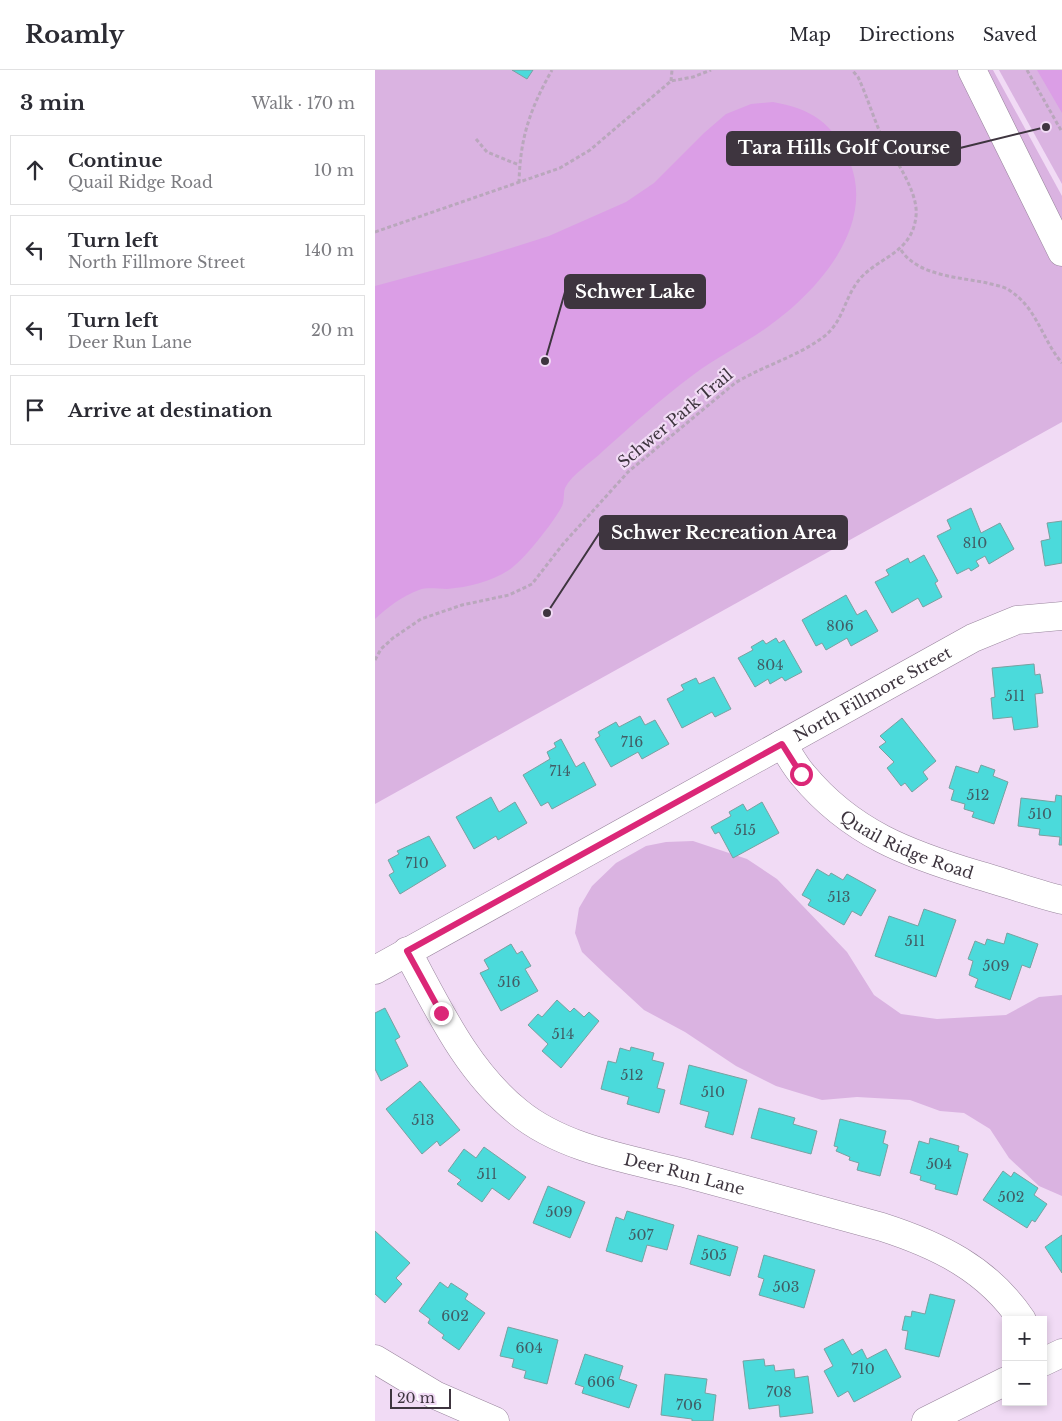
<!DOCTYPE html>
<meta charset="utf-8">
<style>
body{margin:0;font-family:"Libre Baskerville",serif;background:#f2f2f3;color:#2b2b33}
.controls{position:absolute;right:15px;bottom:15px;display:grid;overflow:hidden;border-radius:0px;box-shadow:0 2px 8px #0003}
.controls button{width:45px;height:45px;display:grid;place-items:center;padding:0;border:0;border-bottom:1px solid #e1e1e2;background:#fff;color:#2b2b33;font:25px sans-serif}
.scale{position:absolute;left:15px;bottom:12px;width:61px;box-sizing:border-box;padding-left:5px;border:2px solid #3e353f;border-top:0;font-size:14px;line-height:18px;white-space:nowrap;color:#3e353f;-webkit-text-stroke:4px #f1dbf5;paint-order:stroke}
.stop{position:absolute;width:15px;height:15px;margin:-11px;border:4px solid #db2777;border-radius:50%;background:#fff}
.stop.end{background:#db2777;border-color:#fff;box-shadow:0 1px 5px #0008}
.list{margin:0;padding:0;list-style:none}
h2{display:flex;justify-content:space-between;align-items:center;height:65px;margin:0;padding:0 20px;font-size:21px}
h2 small{font-size:16px;font-weight:400;color:#7c7c81}
.list li{display:grid;grid-template-columns:32px 1fr auto;gap:15px;align-items:center;box-sizing:border-box;height:70px;margin:0 10px 10px;padding:0 10px;border:1px solid #e1e1e2;border-radius:0px}
.list b{display:block;font-size:19px;white-space:nowrap}
.list p{margin:0;font-size:16px;white-space:nowrap;color:#7c7c81}
.list em{font-size:16px;font-style:normal;color:#7c7c81}
.icon{flex:none;width:28px;height:28px;fill:none;stroke:currentColor;stroke-width:2;stroke-linecap:round;stroke-linejoin:round}
.map{position:relative;flex:none;width:687px;height:1351px;overflow:hidden}
header{display:flex;align-items:center;gap:30px;box-sizing:border-box;height:70px;padding:0 25px;background:#fff;border-bottom:1px solid #e1e1e2}
header strong{font-size:24px}
nav{display:flex;gap:28px;margin-inline-start:auto;font-size:18px}
main{display:flex}
aside{flex:1;background:#fff}
.map>svg:first-child{display:block}
.green{fill:#dab3e1}
.water{fill:#db9ee6}
.building{fill:#4bdadb;stroke:#7aa0a0}
.lines{fill:none;stroke-linecap:round;stroke-linejoin:round}
.minor-casing{stroke:#99859d;stroke-width:29}
.path{stroke:#b9a7bc;stroke-width:3;stroke-dasharray:4 2.5;stroke-linecap:butt}
.minor{stroke:#fff;stroke-width:28}
.route{stroke:#db2777;stroke-width:6}
.labels{text-anchor:middle;dominant-baseline:central;stroke-width:4.5;stroke-linejoin:round;paint-order:stroke}
.number-label{font-size:14px;fill:#415e66}
.street-label{font-size:16px;fill:#3e353f;stroke:#f1dbf5}
.leader{fill:none;stroke:#3e353f;stroke-width:2}
.callout-dot{fill:#3e353f;stroke:#f1dbf5;stroke-width:2}
.callout{fill:#3e353f;stroke:#3e353f;stroke-width:2}
.callout-label{font-size:18px;text-anchor:middle;font-weight:bold;fill:#fff}
</style>
<header>
<strong>Roamly</strong>
<nav><a>Map</a><a>Directions</a><a>Saved</a></nav>
</header>
<main>
<aside>
<h2>3 min<small>Walk · 170 m</small></h2>
<ul class="list">
<li><svg class="icon" aria-label="ahead" viewBox="0 0 24 24"><path d="M12 20V5M6 11l6-6 6 6"/></svg><div><b>Continue</b><p>Quail Ridge Road</p></div><em>10 m</em></li>
<li><svg class="icon" aria-label="left" viewBox="0 0 24 24"><path d="M17 20v-9H6M10 6l-5 5 5 5"/></svg><div><b>Turn left</b><p>North Fillmore Street</p></div><em>140 m</em></li>
<li><svg class="icon" aria-label="left" viewBox="0 0 24 24"><path d="M17 20v-9H6M10 6l-5 5 5 5"/></svg><div><b>Turn left</b><p>Deer Run Lane</p></div><em>20 m</em></li>
<li><svg class="icon" aria-label="arrive" viewBox="0 0 24 24"><path d="M6 21V4h12l-3 4 3 4H6"/></svg><div><b>Arrive at destination</b></div></li>
</ul>
</aside>
<div class="map">
<svg width="687" height="1351" viewBox="0 0 687 1351">
<rect width="100%" height="100%" fill="#f1dbf5"/>
<g class="green">
<polygon points="0,0 618,0 687,126 687,352 0,734"/>
<polygon points="624,0 687,0 687,114"/>
<polygon points="318,771 372,789 402,809 472,882 499,925 526,944 562,949 631,945 664,927 687,925 687,1126 664,1116 634,1088 615,1059 589,1043 565,1041 535,1030 482,1027 447,1030 401,1016 361,996 310,962 269,940 231,905 207,882 200,863 204,838 217,816 241,793 271,776 291,772"/>
</g>
<g class="water">
<polygon points="662,0 687,0 687,43"/>
<path d="M398 32C437 39 458 53 474 90 502 155 443 221 394 256 369 274 342 287 318 305 287 328 257 355 228 381 217 392 197 404 190 418 188 424 190 432 186 438 178 453 148 491 134 500 115 512 94 517 72 519 63 519 52 517 44 520 27 526 13 537 0 549V216L104 188 174 166 251 132 279 113 329 63 351 44 376 34Z"/>
</g>
<g class="building">
<polygon points="137,0 158,0 152,9"/>
<polygon points="596,438 606,463 625,453 639,479 614,494 610,486 601,491 604,496 596,501 594,498 582,504 562,466 576,459 572,450"/>
<polygon points="687,451 687,493 670,496 666,471 675,469 672,453"/>
<polygon points="549,485 563,511 560,513 567,527 548,537 543,528 517,543 500,512 514,505 511,500 533,488 535,493"/>
<polygon points="471,525 482,545 491,540 503,561 476,576 472,568 451,580 447,573 441,576 427,550"/>
<polygon points="401,568 404,573 409,570 427,602 410,611 407,607 395,614 393,609 380,617 363,588 378,580 376,577 388,570 391,574"/>
<polygon points="659,594 660,605 665,604 668,623 660,624 663,657 639,660 637,647 618,649 616,628 620,627 617,598"/>
<polygon points="339,607 356,639 340,647 337,642 307,658 292,629 309,620 306,615 321,608 324,614"/>
<polygon points="265,646 270,655 280,650 294,674 267,689 263,682 236,697 220,669 225,666 223,662 241,652 244,657"/>
<polygon points="527,648 561,691 548,702 553,709 537,722 530,713 526,716 512,698 519,692 504,677 511,672 505,666"/>
<polygon points="186,669 201,697 209,692 221,715 177,739 173,732 166,736 148,705 175,689 172,682 181,677 179,673"/>
<polygon points="606,695 620,700 618,706 633,712 619,754 597,747 599,742 589,739 590,734 576,730 579,720 574,718 581,696 603,703"/>
<polygon points="681,725 687,726 687,775 684,775 685,767 664,765 665,759 643,756 646,728 680,732"/>
<polygon points="116,727 124,742 140,732 152,753 123,770 121,766 99,779 81,747"/>
<polygon points="387,732 404,763 358,788 344,762 340,764 336,757 356,746 354,742 368,734 372,741"/>
<polygon points="54,766 71,796 25,824 14,805 19,802 13,790 24,784 22,781"/>
<polygon points="442,799 454,806 456,803 468,810 472,804 501,820 486,846 477,841 469,855 433,835 436,830 427,825"/>
<polygon points="549,839 581,850 561,907 500,886 514,846 543,856"/>
<polygon points="632,863 663,874 655,898 647,895 635,930 600,917 603,909 594,905 598,891 593,889 600,871 610,875 612,869 629,874"/>
<polygon points="136,874 142,884 147,881 156,896 150,899 163,921 126,941 105,903 114,899 109,890"/>
<polygon points="182,930 195,942 199,938 209,947 214,942 224,951 186,998 167,981 173,974 153,955 163,944 167,947"/>
<polygon points="10,938 25,967 20,970 33,996 6,1011 0,999 0,943"/>
<polygon points="256,977 279,983 277,990 289,993 282,1018 290,1020 284,1043 252,1034 254,1027 226,1019 233,991 241,993 245,978 255,981"/>
<polygon points="314,995 372,1010 358,1065 330,1057 334,1042 305,1034"/>
<polygon points="45,1011 85,1060 65,1076 62,1071 47,1084 11,1039"/>
<polygon points="384,1038 420,1048 418,1054 442,1061 436,1084 376,1068"/>
<polygon points="465,1049 511,1061 508,1073 513,1075 505,1106 482,1100 484,1093 474,1090 475,1087 461,1081 463,1077 459,1076"/>
<polygon points="555,1068 584,1076 583,1081 593,1084 582,1125 560,1119 561,1115 545,1110 546,1106 535,1103 544,1071 554,1074"/>
<polygon points="109,1077 151,1107 134,1130 117,1118 107,1132 82,1114 86,1110 73,1101 89,1079 101,1088"/>
<polygon points="628,1101 636,1107 639,1102 663,1118 659,1125 672,1134 660,1152 657,1150 652,1158 608,1130"/>
<polygon points="173,1116 210,1132 195,1168 158,1153"/>
<polygon points="252,1141 299,1155 292,1180 272,1175 267,1192 231,1181 241,1147 249,1150"/>
<polygon points="0,1161 35,1193 21,1208 27,1214 10,1233 0,1224"/>
<polygon points="323,1165 363,1177 355,1206 315,1194"/>
<polygon points="687,1165 687,1203 670,1177"/>
<polygon points="389,1185 440,1200 429,1238 384,1225 389,1209 383,1207"/>
<polygon points="65,1212 73,1218 76,1213 93,1224 90,1229 110,1243 84,1280 67,1268 69,1265 53,1253 55,1249 44,1241"/>
<polygon points="555,1224 580,1230 564,1287 530,1279 533,1261 527,1260 530,1246 536,1247 537,1241 550,1244"/>
<polygon points="133,1257 183,1270 172,1314 149,1308 151,1301 137,1297 139,1289 125,1286"/>
<polygon points="468,1269 477,1285 487,1279 492,1289 511,1279 526,1307 479,1332 473,1321 463,1327 449,1301 458,1296 449,1279"/>
<polygon points="210,1284 248,1296 244,1309 262,1315 254,1338 207,1323 209,1317 200,1314"/>
<polygon points="389,1289 390,1296 399,1295 400,1301 419,1299 420,1308 433,1306 438,1343 405,1347 404,1335 374,1339 368,1291"/>
<polygon points="290,1304 332,1309 330,1323 341,1325 338,1351 317,1351 317,1349 286,1345"/>
</g>
<g class="lines">
<g class="minor-casing">
<g id="minor">
<polyline points="597,0 687,182"/>
<path id="s1" d="M407 674C414 684 420 696 428 705 476 763 533 784 603 805 631 813 659 823 687 830"/>
<path id="s2" d="M32 881C63 938 91 1000 143 1042 188 1079 254 1089 309 1103 375 1121 441 1139 507 1157 563 1175 613 1199 647 1250"/>
<path id="s3" d="M0 900 598 568 642 550 687 546"/>
<polyline points="0,1289 60,1325 120,1351"/>
<polyline points="668,1292 687,1283"/>
<polyline points="551,1351 631,1311"/>
</g>
</g>
<g class="path">
<polyline points="652,0 687,62"/>
<polyline points="296,11 297,0"/>
<polyline points="101,69 112,82 144,95"/>
<path d="M144 113C145 68 155 39 177 0"/>
<polyline points="0,162 185,98 215,80 296,11 318,7 336,0"/>
<path d="M526 180C543 206 584 207 612 213 619 215 628 216 634 220 663 239 666 268 687 293"/>
<path d="M0 590 6 579 18 568 46 549 87 535 134 525 157 514 188 474 253 402 360 313C388 296 421 287 447 268 467 254 468 233 481 214 499 187 537 186 541 146 544 120 515 83 504 60 497 43 491 24 483 7L477 0"/>
</g>
<use href="#minor" class="minor"/>
</g>
<g class="lines">
<polyline class="route" points="66,943 32,881 407,674 426,704"/>
</g>
<g class="labels">
<g class="number-label">
<text x="600" y="473">810</text>
<text x="465" y="556">806</text>
<text x="395" y="595">804</text>
<text x="640" y="626">511</text>
<text x="257" y="672">716</text>
<text x="185" y="701">714</text>
<text x="603" y="725">512</text>
<text x="665" y="744">510</text>
<text x="370" y="760">515</text>
<text x="42" y="793">710</text>
<text x="464" y="827">513</text>
<text x="540" y="871">511</text>
<text x="621" y="896">509</text>
<text x="134" y="912">516</text>
<text x="188" y="964">514</text>
<text x="257" y="1005">512</text>
<text x="338" y="1022">510</text>
<text x="48" y="1050">513</text>
<text x="564" y="1094">504</text>
<text x="112" y="1104">511</text>
<text x="636" y="1127">502</text>
<text x="184" y="1142">509</text>
<text x="266" y="1165">507</text>
<text x="339" y="1185">505</text>
<text x="411" y="1217">503</text>
<text x="80" y="1246">602</text>
<text x="154" y="1278">604</text>
<text x="488" y="1299">710</text>
<text x="226" y="1312">606</text>
<text x="404" y="1322">708</text>
<text x="314" y="1335">706</text>
</g>
<g class="street-label">
<text transform="translate(300 348) rotate(-40)">Schwer Park Trail</text>
<text stroke="none"><textPath href="#s3" startOffset="569">North Fillmore Street</textPath></text>
<text stroke="none"><textPath href="#s1" startOffset="165">Quail Ridge Road</textPath></text>
<text stroke="none"><textPath href="#s2" startOffset="376">Deer Run Lane</textPath></text>
</g>
</g>
<path class="leader" d="M671 57L585 78M170 291L190 222M172 543L225 462"/>
<g class="callout-dot">
<circle cx="671" cy="57" r="5"/>
<circle cx="170" cy="291" r="5"/>
<circle cx="172" cy="543" r="5"/>
</g>
<g class="callout">
<rect x="352" y="62" width="233" height="33" rx="5"/>
<rect x="190" y="205" width="140" height="33" rx="5"/>
<rect x="225" y="446" width="247" height="33" rx="5"/>
</g>
<g class="callout-label">
<text x="469" y="84">Tara Hills Golf Course</text>
<text x="260" y="228">Schwer Lake</text>
<text x="349" y="469">Schwer Recreation Area</text>
</g>
</svg>
<div class="controls">
<button>+</button>
<button>−</button>
</div>
<div class="scale">20 m</div>
<div class="stop" style="left:426px;top:704px"></div>
<div class="stop end" style="left:66px;top:943px"></div>
</div>
</main>
